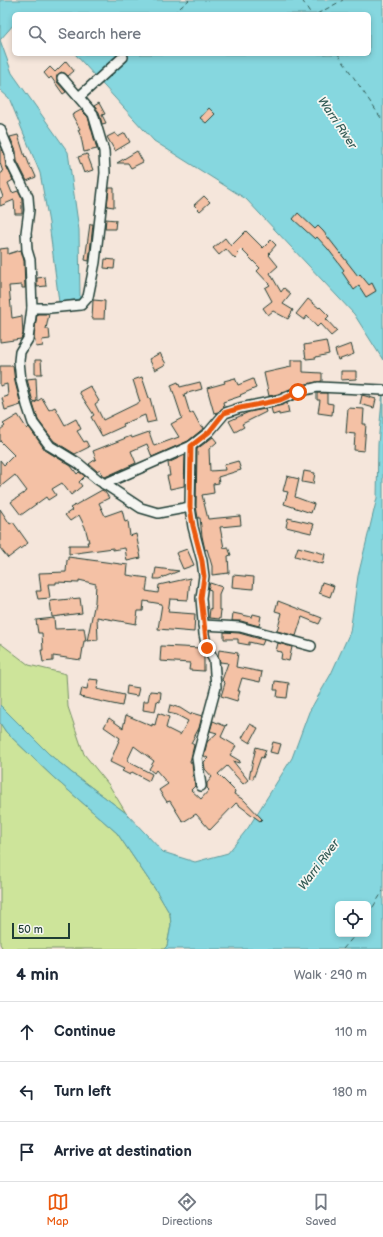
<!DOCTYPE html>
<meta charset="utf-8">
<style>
body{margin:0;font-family:"Balsamiq Sans",sans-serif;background:#f6f6f7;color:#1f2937}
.controls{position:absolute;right:12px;bottom:12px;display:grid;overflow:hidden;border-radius:6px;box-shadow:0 2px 6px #0003}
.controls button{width:36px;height:36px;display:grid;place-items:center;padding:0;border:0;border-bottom:1px solid #e0e1e3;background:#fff;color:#1f2937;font:20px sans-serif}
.scale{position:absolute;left:12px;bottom:10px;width:58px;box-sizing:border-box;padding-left:4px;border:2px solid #1f3d34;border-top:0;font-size:11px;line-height:14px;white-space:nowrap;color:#1f3d34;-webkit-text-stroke:3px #f6f6f2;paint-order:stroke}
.stop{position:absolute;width:12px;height:12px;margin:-9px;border:3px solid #ea580c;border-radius:50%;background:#fff}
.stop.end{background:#ea580c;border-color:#fff;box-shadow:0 1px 4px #0008}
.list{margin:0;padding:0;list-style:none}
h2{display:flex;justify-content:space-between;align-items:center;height:52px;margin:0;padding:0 16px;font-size:17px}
h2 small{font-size:13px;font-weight:400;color:#747a83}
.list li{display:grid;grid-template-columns:26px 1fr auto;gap:12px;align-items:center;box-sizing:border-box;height:60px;padding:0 16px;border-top:1px solid #e0e1e3}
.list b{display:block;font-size:15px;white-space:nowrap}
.list em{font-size:13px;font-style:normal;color:#747a83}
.icon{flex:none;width:22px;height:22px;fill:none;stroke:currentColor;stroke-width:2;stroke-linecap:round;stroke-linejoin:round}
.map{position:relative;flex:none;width:383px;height:949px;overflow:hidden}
.search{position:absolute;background:#fff;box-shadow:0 2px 6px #0003;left:12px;right:12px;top:12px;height:44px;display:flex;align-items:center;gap:10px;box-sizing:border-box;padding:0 14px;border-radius:6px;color:#747a83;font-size:15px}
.sheet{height:232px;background:#fff}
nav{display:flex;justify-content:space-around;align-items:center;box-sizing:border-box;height:56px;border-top:1px solid #e0e1e3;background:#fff;font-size:11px;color:#747a83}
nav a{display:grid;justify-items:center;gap:2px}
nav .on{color:#ea580c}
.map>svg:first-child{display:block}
.green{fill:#cde49a;stroke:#769067}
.water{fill:#86d7df;stroke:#5d999b;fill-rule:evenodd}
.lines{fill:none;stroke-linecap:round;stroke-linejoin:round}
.ferry{stroke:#345c56;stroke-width:1;stroke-dasharray:5 4;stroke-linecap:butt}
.building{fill:#f4c1a5;stroke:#1f3d34}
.minor-casing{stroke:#1f3d34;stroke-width:12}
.minor{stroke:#f6f6f2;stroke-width:9}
.route{stroke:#ea580c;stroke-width:5}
.labels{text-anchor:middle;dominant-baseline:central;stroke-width:3.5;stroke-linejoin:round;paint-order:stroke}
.water-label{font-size:12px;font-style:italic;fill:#345c56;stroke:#f6f6f2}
</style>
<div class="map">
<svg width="383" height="949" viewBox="0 0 383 949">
<rect width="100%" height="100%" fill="#f5e6db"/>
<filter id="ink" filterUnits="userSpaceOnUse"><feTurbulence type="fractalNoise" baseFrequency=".025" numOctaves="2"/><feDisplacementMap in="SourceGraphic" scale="8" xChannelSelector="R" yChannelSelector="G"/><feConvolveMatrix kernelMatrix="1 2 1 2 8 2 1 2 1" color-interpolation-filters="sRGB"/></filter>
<g filter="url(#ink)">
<g class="green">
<polygon points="0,643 29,665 66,674 68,707 84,754 109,785 126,813 72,773 49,754 0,705"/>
<polygon points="0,723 6,732 53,777 117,833 157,892 170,914 171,925 167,946 164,949 3,949 0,944"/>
</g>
<g class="water">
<polygon points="0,0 383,0 383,360 354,314 246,199 154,141 75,54 369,54 369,14 14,14 14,24 0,40 12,73 68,152 79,230 80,299 59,302 49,223 40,173 9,98 0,90"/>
<path d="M383 390V949H164L167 946 171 925 170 914 157 892 117 833 53 777 6 732 0 723V705L49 754 72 773 126 813 163 852 195 862 228 853 248 828 292 758 309 712 331 674 350 632 358 576 377 498 378 444ZM338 904H368V934H338Z"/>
</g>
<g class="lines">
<g class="ferry">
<polyline points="302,0 311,14"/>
<polyline points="173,14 189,0"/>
<polyline points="317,14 343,0"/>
<polyline points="338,54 383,121"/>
<polyline points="368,915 383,891"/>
<polyline points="343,949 356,934"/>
</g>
</g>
<g class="building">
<polygon points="66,61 74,71 68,76 64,73 61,72 57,76 57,82 66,92 63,94 51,77 49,79 44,73 50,67 55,72"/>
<polygon points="99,103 105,114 102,115 106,123 102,124 99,112 94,106"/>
<polygon points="209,108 215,114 206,123 200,118"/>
<polygon points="81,110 88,117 97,149 84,152 81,137 78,130 80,129 72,115"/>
<polygon points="115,133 118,137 125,133 130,142 115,151 107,137"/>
<polygon points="18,135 25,157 26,156 31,169 32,168 36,177 27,181 17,161 16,151 10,137"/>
<polygon points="0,145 4,154 6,165 13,180 8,183 12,193 18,191 22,199 22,214 15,214 14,200 0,206 0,198 3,197 0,189 0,174 3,172 0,163"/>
<polygon points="137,151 143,162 131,168 128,163 117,163"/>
<polygon points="87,154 93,170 84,173 78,157"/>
<polygon points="109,188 114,188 114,207 107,206"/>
<polygon points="204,196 210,202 200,211 194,205"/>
<polygon points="298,213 315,229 318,226 323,231 358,276 360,274 369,285 372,283 376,291 366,297 359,286 354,290 342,272 344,270 328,249 317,237 315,239 293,219"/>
<polygon points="106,219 116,220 115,229 105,229"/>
<polygon points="90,224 93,224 89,261 85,260"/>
<polygon points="246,231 263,248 271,240 276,245 269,253 270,254 269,255 278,266 270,273 281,292 284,288 291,294 283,304 293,310 288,319 273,311 268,315 263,308 272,301 265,288 270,285 257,271 260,268 241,249 237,253 239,255 235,259 226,249 219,255 213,248 225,238 231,246"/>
<polygon points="8,248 8,254 21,250 24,261 25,288 22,288 22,285 9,286 12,318 22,316 23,334 21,339 0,342 0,249"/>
<polygon points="105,259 115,260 114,269 104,268"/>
<polygon points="45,277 46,286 37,287 37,278"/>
<polygon points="308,299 319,308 320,307 329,316 326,319 337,331 331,336 320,324 317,327 307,316 304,320 296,314"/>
<polygon points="93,300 105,301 104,319 92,319"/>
<polygon points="37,314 49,314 46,329 49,329 50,339 42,340 43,346 36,347 34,336"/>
<polygon points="326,341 329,354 316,357 316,358 306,359 304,345"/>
<polygon points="351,344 354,354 338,360 335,350"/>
<polygon points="160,353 166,364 155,370 149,359"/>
<polygon points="35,360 41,360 42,374 35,374"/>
<polygon points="291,360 303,360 303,372 322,373 322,381 297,386 278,394 269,396 264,373 291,367"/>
<polygon points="0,366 13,366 15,382 21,405 5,410 2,398 8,396 7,384 0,386"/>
<polygon points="341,371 356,371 356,379 341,380"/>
<polygon points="142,377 149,398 150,398 156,421 147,423 145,415 123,424 124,426 102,436 91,417 94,415 79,392 90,386 99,401 95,404 103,420 140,402 133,380"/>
<polygon points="36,378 37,401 33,402 27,379"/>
<polygon points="235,378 238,385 253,379 256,388 240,395 241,396 223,402 224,407 218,412 214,413 207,388 225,383 224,381"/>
<polygon points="178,382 180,387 200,382 202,389 184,394 190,414 193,412 201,427 203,426 204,428 188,441 152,457 147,444 131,451 136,463 105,477 102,475 100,469 97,471 89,464 96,459 93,451 131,436 132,438 149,432 154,446 179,437 171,424 182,418 171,385"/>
<polygon points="317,393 327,393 327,403 333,404 332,415 318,413 320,400 317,400"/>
<polygon points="362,395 376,399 374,408 360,404"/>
<polygon points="42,398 49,410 55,407 65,425 76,419 81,429 77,431 84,442 86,441 89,447 75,454 54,441 38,420 33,404"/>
<polygon points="287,403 289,413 279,415 279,413 273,415 271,408"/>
<polygon points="348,408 364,409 363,424 366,424 364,451 354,450 355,434 346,433"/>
<polygon points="265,409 266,412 242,424 244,427 235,432 229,421 249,412"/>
<polygon points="18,415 27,429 29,427 45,450 71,466 77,474 79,472 85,476 79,482 82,486 71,495 62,483 52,489 56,495 48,500 46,497 21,515 11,502 27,491 15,475 0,487 0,460 4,465 14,455 0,441 0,430 5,426 3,424"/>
<polygon points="213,437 217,442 209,449 210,471 225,470 224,465 238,461 241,470 218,477 219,483 213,484 214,493 202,495 208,519 240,516 241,525 220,527 224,548 228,547 231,555 228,556 229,573 212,575 212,566 207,549 205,550 202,536 200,518 198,518 196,506 197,449"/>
<polygon points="185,455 184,486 170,489 167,476 170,476 168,463"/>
<polygon points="304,471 315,473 313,484 302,482"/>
<polygon points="287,476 299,479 295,497 314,504 311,513 284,504 288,492 283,491"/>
<polygon points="102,490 105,492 109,498 99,503 105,516 122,510 125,522 128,521 130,536 136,534 141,558 127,561 125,548 113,550 113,548 69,554 69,545 88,545 87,542 89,542 85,527 79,515 70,521 65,515 72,510 70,508"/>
<polygon points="0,509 10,524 13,522 28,543 8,558 0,548"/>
<polygon points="288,518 314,524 311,533 286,527"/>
<polygon points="298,547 325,554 323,564 295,556"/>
<polygon points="187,549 194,565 183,569 176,553"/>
<polygon points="68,557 128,565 127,575 148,578 146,591 158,593 159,585 190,578 188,600 170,599 168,612 195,614 194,632 158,629 162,604 144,601 143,611 138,611 136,624 97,617 98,640 87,641 95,602 96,584 79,580 79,583 56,582 56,584 48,584 50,598 38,599 36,591 41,591 39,573 66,572 67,560 68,560"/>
<polygon points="156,568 179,571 159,579 154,579"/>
<polygon points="233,575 254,577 253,589 232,587"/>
<polygon points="322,582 334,586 330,597 319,593"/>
<polygon points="210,583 222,587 219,594 219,610 221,610 220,619 209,618 210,608 211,609 211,590 208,589"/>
<polygon points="80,598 82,613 52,617 50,601"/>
<polygon points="278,601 322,618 319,624 302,617 296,636 277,631 282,613 275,611"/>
<polygon points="233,613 252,617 253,614 261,616 259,626 241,621 232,621"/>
<polygon points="54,618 55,629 84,628 86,641 84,641 81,660 53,656 53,661 43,662 41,650 43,650 42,633 38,633 36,620"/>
<polygon points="224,632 239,633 264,640 262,645 249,642 249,645 238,643 238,639 224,639"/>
<polygon points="278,643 292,647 289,661 281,659 282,652 276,651"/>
<polygon points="161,646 201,648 204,656 204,671 189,670 190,663 160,661"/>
<polygon points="219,650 238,653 236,667 262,672 260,682 242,678 238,691 240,691 237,701 221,696 225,683 222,680 228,663 220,662 218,656"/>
<polygon points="89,679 99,680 97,689 124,695 122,706 80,697 82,688 87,689"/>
<polygon points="275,681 289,683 287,698 277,697 278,690 274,690"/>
<polygon points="127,686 139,688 137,696 126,694"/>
<polygon points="150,691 161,692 160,702 157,701 155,712 143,710 144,701 148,701"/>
<polygon points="170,705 180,708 191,715 192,713 202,716 199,728 191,743 194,745 190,762 192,763 193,774 192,777 194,779 195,786 191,790 201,799 209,790 207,788 207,783 212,777 205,769 204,762 208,758 204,756 207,742 217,733 210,731 213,721 225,726 227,724 221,737 236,746 230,755 240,761 239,763 233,761 248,780 243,784 227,766 218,774 235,791 234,794 244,800 262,819 260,821 236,803 210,830 196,814 183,822 170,801 167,802 159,790 168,784 156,770 154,773 149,769 154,761 134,746 127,761 152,774 149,781 132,772 130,775 122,771 124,769 110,762 120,738 104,727 109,718 123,728 126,715 152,726 152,724 155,725 158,713 169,717 166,728 180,735 188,721 177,715 168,713"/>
<polygon points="250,724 258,728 250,743 242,738"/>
<polygon points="273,742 281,744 278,754 270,752"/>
<polygon points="256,747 266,750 263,758 261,757 253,779 249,778"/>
</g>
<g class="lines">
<g class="minor-casing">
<g id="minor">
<polyline points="79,97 123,57"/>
<polyline points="0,129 10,153 11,163 28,197 29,210 26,233 27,250 30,260 32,308 28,339 20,352 19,361 21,381 27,405 33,423 50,446 78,463 97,479 141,508 158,513 190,507"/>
<polyline points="32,308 50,308 81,305 88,297 95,262 105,173 104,151 93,114 62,78"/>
<polyline points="191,446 190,507 193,527 202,561 204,576 201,598 204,634 207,648 214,660 216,687 197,758 201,786"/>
<polyline points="104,484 191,446 209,432 225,413 240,408 280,400 298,392 318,387 383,390"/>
<polyline points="203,625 240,627 311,646"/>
</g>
</g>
<use href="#minor" class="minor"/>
</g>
</g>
<g class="lines" filter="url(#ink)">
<polyline class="route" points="207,648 201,598 204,576 202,561 193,526 190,507 191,446 209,432 224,413 240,408 280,400 298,392"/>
</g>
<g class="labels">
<g class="water-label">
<text transform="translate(337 123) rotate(56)">Warri River</text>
<text transform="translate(319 865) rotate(-53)">Warri River</text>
</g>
</g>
</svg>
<div class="controls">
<button><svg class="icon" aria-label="locate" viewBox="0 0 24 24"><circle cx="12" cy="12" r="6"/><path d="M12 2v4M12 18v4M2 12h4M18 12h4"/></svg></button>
</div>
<div class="scale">50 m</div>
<div class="stop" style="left:298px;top:392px"></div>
<div class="stop end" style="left:207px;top:648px"></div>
<div class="search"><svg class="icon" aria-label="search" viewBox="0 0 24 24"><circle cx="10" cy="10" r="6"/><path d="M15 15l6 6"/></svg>Search here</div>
</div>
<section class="sheet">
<h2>4 min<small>Walk · 290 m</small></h2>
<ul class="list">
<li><svg class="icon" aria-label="ahead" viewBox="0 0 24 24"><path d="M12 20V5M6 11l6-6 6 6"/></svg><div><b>Continue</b></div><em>110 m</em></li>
<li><svg class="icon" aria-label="left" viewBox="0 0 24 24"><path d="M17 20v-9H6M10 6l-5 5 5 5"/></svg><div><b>Turn left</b></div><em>180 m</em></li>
<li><svg class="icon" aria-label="arrive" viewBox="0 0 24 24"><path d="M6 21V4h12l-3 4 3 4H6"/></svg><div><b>Arrive at destination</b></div></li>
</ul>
</section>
<nav>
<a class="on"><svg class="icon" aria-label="map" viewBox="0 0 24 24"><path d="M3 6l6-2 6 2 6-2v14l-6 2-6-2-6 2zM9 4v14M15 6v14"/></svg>Map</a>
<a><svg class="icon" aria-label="directions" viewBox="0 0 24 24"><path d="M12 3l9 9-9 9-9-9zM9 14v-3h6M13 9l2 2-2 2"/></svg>Directions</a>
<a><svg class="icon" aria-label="saved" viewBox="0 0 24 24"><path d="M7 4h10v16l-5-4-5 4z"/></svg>Saved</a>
</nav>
